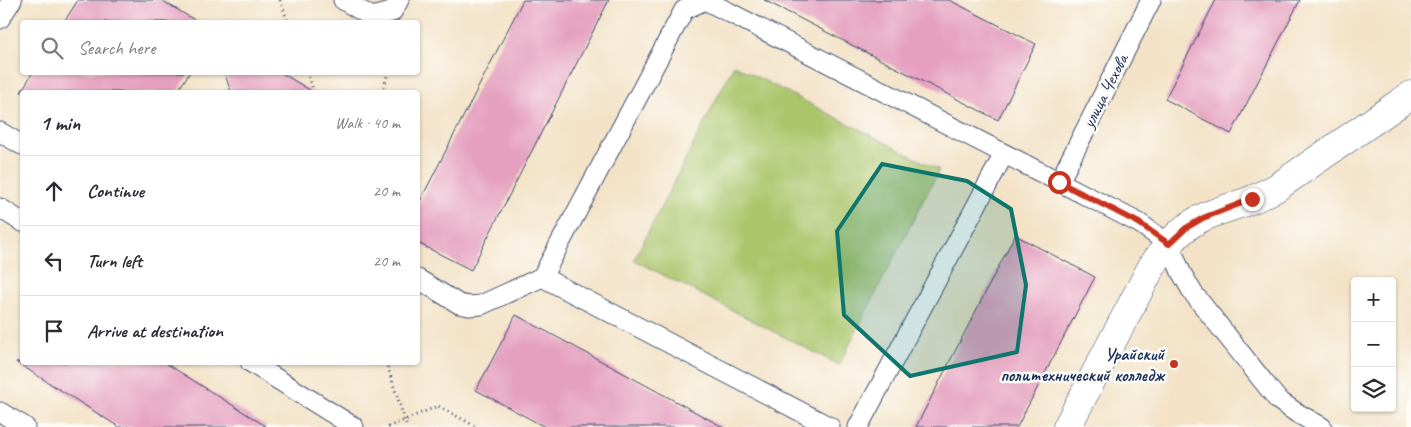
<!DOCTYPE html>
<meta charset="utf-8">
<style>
body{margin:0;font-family:Caveat,sans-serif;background:#f7f7f7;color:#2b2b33}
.controls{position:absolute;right:15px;bottom:15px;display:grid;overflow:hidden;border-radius:5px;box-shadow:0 1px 4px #0004}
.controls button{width:45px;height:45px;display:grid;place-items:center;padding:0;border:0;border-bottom:1px solid #e1e1e2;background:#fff;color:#2b2b33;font:25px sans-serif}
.stop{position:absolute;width:15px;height:15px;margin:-11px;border:4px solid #c8321e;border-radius:50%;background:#fff}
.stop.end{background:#c8321e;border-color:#fff;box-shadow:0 1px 5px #0008}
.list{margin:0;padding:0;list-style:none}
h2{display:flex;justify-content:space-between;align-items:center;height:65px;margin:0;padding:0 20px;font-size:21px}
h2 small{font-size:16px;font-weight:400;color:#7c7c81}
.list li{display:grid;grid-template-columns:32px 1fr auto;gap:15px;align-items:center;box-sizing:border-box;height:70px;padding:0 20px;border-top:1px solid #e1e1e2}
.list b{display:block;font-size:19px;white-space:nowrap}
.list em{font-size:16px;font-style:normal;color:#7c7c81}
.icon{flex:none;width:28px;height:28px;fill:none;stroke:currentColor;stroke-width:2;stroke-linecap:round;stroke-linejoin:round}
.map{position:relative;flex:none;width:1411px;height:427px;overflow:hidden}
.search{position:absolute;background:#fff;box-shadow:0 1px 4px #0004;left:20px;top:20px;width:400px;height:55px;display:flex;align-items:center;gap:12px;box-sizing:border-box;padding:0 18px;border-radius:5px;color:#7c7c81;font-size:19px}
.panel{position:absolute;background:#fff;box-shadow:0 1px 4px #0004;left:20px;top:90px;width:400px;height:275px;border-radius:5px}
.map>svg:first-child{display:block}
.green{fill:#aac56b;stroke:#627a64}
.building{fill:#e5a0c0}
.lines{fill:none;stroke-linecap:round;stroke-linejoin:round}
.service-casing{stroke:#3b4a6e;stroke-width:21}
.minor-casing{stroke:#3b4a6e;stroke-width:29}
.path{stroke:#3b4a6e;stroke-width:3;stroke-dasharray:1 4;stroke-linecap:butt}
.service{stroke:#fff;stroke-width:19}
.minor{stroke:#fff;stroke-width:28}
.route{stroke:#c8321e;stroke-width:6}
.marked{fill:#0f766e;fill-opacity:0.2;stroke:#0f766e;stroke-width:4;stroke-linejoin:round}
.poi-dot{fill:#c8321e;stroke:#fdfcf7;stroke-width:2}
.labels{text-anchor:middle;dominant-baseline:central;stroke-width:5;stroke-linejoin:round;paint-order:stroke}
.street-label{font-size:18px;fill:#1b2f5e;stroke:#fdfcf7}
.poi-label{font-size:18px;font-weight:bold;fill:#1b2f5e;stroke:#fdfcf7;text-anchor:end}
</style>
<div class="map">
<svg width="1411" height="427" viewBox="0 0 1411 427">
<rect width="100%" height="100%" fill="#fdfcf7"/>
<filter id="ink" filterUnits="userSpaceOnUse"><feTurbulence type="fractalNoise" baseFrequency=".02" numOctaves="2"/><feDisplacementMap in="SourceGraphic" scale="10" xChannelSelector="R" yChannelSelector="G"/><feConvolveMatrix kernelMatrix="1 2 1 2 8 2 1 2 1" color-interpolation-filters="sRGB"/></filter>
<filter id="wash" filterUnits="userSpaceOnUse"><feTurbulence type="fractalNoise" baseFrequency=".0096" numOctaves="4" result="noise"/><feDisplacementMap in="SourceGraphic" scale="20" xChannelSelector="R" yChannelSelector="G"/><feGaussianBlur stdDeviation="1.12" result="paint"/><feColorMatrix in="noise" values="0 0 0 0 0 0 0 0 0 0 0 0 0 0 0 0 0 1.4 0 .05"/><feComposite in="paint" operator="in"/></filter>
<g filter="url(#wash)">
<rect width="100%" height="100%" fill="#f3e2c6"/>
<polygon class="green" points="734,65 939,170 839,365 634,260"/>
<g id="blocks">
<g class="building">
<polygon points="78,0 161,0 198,22 64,22"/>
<polygon points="523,0 609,0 471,270 418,243 418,205"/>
<polygon points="764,0 949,0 1036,44 998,120"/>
<polygon points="1216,0 1300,0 1231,134 1165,99"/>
<polygon points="33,72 190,72 177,92 21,92"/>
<polygon points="224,72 280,72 313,92 231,92"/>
<polygon points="1015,235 1095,277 1017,427 916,427"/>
<polygon points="516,315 723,427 545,427 476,390"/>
<polygon points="16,362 164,362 267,427 119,427"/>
</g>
</g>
</g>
<g filter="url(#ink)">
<use href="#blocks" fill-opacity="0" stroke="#3b4a6e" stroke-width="1"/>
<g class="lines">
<g class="service-casing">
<g id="service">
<polyline points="343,0 372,17 392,12 399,0"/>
<polyline points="0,19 12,0"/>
<polyline points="0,132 22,145"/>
<polyline points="1059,182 1151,0"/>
<polyline points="0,208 22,222"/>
<polyline points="418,279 459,304 469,306 481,305 542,277"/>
<polyline points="250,362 354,427"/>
<polyline points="0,412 25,427"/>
<polyline points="830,427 542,277 684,10 705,0 1112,209 1139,223 1169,244 1181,272 1193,293 1278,400 1297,413 1322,427"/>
<polyline points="858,427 1004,154"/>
</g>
</g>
<g class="minor-casing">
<path id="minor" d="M1067 427 1151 268C1164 248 1181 227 1204 217 1219 210 1236 206 1251 200 1260 196 1268 192 1276 188L1411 95"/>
</g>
<g class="path">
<polyline points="280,0 288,22"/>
<polyline points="307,72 314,92"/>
<polyline points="383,92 388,72"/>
<polyline points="386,362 407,427"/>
<polyline points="388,427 438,406 477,427"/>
</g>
<use href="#service" class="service"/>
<use href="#minor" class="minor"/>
</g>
</g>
<g class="lines" filter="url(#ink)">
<polyline class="route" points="1059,182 1139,223 1169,244 1186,228 1203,218 1252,199"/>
</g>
<path class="marked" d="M882 164 967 181 1011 209 1026 285 1017 352 910 376 844 315 837 231Z"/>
<circle class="poi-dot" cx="1174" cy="364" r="5"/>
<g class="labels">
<g class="street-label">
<text transform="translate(1105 91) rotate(-63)">улица Чехова</text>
</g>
<g class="poi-label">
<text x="1164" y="354">Урайский<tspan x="1164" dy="21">политехнический колледж</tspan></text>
</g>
</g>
</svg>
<div class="controls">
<button>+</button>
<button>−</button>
<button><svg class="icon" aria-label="layers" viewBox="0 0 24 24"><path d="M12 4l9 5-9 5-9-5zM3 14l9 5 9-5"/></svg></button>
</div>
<div class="stop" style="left:1059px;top:182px"></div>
<div class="stop end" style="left:1252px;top:199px"></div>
<div class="search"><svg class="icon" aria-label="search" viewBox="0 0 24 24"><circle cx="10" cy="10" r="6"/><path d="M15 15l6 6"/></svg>Search here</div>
<section class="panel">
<h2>1 min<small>Walk · 40 m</small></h2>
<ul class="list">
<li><svg class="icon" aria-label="ahead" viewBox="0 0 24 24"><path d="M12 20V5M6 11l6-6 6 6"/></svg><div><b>Continue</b></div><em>20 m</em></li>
<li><svg class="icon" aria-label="left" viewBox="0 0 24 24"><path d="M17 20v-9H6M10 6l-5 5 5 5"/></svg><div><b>Turn left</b></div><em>20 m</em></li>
<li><svg class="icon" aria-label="arrive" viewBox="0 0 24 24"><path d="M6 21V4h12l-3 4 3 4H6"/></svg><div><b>Arrive at destination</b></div></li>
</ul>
</section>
</div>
